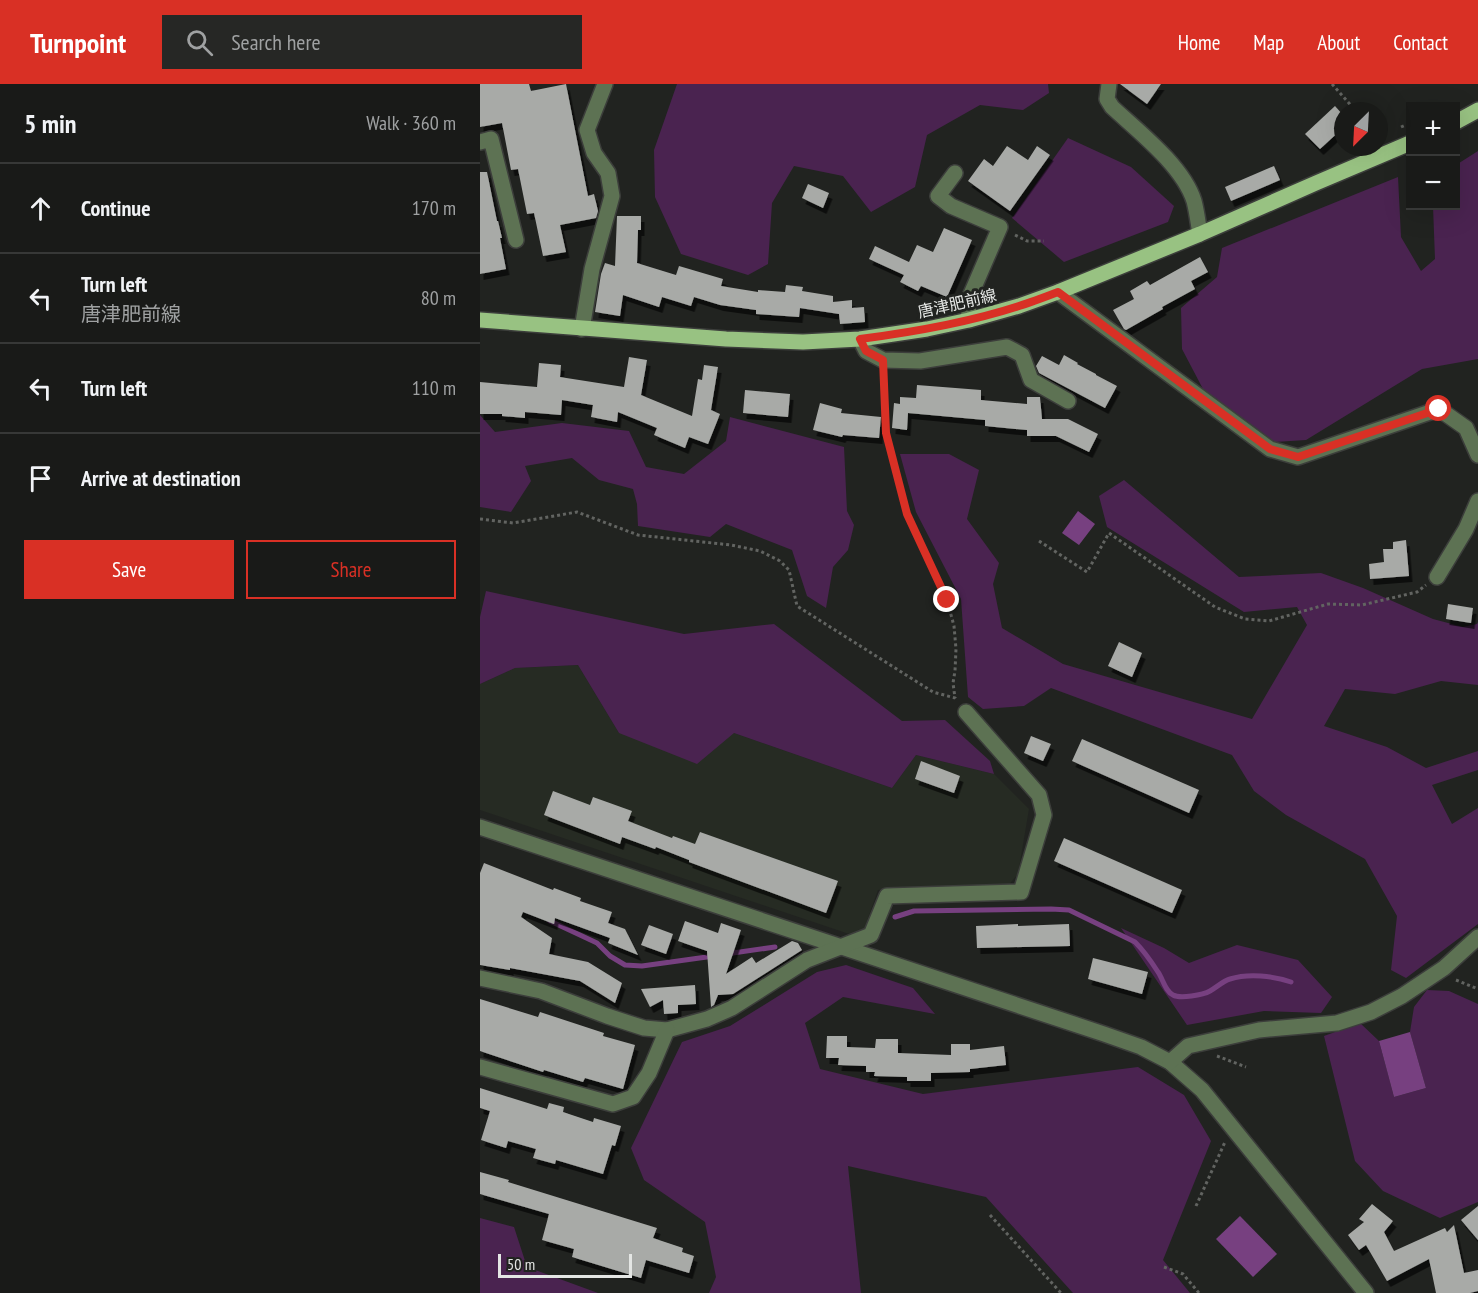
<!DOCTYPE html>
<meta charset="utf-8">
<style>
body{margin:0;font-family:"PT Sans Narrow","Noto Sans JP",sans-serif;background:#262725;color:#f1f3f6}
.controls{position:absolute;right:18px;top:18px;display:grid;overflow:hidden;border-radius:0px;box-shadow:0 6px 24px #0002}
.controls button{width:54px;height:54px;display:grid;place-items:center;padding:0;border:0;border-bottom:2px solid #373837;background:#191a18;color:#f1f3f6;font:30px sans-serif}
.compass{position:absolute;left:854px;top:18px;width:54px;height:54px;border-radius:50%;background:#191a18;box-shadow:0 6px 24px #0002;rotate:204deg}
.scale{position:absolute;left:18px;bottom:15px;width:134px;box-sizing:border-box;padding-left:6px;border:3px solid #e4e6e4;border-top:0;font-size:16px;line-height:21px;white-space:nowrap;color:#e4e6e4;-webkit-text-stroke:4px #212320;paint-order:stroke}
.stop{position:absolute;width:18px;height:18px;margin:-14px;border:4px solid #d93025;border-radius:50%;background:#fff}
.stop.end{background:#d93025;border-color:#fff;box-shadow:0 2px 6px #0008}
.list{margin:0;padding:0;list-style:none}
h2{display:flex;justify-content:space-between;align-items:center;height:78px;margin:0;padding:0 24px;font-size:26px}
h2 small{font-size:20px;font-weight:400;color:#9fa1a2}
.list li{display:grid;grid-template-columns:39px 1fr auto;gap:18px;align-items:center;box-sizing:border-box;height:90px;padding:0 24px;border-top:2px solid #373837}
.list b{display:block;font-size:22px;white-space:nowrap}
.list p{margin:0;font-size:20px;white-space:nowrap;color:#9fa1a2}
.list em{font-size:20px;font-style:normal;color:#9fa1a2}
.actions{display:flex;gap:12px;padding:18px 24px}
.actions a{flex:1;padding:14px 0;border:2px solid #d93025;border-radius:0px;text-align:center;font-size:21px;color:#d93025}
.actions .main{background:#d93025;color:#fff}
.icon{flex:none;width:33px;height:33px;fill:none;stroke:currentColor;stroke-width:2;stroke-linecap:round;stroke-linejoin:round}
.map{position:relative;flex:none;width:998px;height:1209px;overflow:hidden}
header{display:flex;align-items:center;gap:36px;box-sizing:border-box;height:84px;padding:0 30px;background:#d93025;color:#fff}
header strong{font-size:28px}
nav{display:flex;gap:33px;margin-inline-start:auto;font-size:21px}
.search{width:420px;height:54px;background:#262725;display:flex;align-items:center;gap:15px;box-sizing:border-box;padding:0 21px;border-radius:0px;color:#9fa1a2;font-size:22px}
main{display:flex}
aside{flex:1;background:#191a18}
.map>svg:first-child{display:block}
.built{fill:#262b23}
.green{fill:#4a2350}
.water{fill:#774080}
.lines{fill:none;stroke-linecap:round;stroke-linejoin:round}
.stream{stroke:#774080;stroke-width:5}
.building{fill:#a8aaa7;filter:url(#shadow)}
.minor-casing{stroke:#3c3e3b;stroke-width:18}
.major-casing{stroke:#3c3e3b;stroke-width:18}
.path{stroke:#626461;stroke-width:3;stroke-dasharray:3 3;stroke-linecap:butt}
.minor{stroke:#5d7253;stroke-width:15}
.major{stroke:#98c282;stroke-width:15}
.route{stroke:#d93025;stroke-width:8}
.labels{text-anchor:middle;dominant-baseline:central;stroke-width:6;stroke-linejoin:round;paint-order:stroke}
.street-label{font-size:16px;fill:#e4e6e4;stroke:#212320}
</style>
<header>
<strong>Turnpoint</strong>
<div class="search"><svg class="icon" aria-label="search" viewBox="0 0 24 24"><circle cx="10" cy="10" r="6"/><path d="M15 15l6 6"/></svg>Search here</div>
<nav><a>Home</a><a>Map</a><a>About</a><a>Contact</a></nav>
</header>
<main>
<aside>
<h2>5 min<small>Walk · 360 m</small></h2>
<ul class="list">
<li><svg class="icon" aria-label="ahead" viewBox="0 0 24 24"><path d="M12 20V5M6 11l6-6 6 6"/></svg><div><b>Continue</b></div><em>170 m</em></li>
<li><svg class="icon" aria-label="left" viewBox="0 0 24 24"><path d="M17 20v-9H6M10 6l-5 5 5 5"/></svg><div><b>Turn left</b><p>唐津肥前線</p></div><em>80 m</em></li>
<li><svg class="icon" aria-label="left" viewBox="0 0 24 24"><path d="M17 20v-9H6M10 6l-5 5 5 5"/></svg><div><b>Turn left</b></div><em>110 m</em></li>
<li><svg class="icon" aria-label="arrive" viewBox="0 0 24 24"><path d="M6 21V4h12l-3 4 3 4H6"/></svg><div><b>Arrive at destination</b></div></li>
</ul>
<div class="actions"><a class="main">Save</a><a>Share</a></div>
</aside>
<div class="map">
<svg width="998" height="1209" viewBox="0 0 998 1209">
<defs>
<filter id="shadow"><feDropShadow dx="3.5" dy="6" stdDeviation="0" flood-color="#0009"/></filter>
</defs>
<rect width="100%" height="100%" fill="#212320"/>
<polygon class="built" points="98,581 139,649 254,649 412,704 436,671 514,690 549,725 538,790 526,804 398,806 381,854 0,726 0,600 35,584"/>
<g class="green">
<polygon points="197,0 568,0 569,9 543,26 500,21 447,51 435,103 391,128 363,92 314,82 292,119 288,180 268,191 201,170 175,113 174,66"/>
<polygon points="588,54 651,83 694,122 688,138 584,178 532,134"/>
<polygon points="998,67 998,275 942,285 826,356 795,358 723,305 702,265 701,224 737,193 742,164 918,93 921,153 941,187 955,175 953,122 976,122 976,81"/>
<polygon points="0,331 15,348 82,339 149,347 166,383 204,390 246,357 250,333 364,363 367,427 374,441 368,466 353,483 346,524 327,512 312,466 246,440 230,453 158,442 157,420 153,405 119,396 92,374 45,382 51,397 31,428 0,423"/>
<polygon points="420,370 469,370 499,386 487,435 519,479 513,500 522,544 583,580 772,635 827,541 817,523 764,528 627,443 619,412 644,396 759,493 841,489 883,504 953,535 983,543 997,540 998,538 998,601 961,597 915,610 865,605 844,642 907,663 946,684 998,667 998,686 952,701 972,740 998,724 998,840 926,894 911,886 917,832 885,775 806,731 774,707 752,671 571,604 544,622 503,625 488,613 481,515 436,428"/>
<polygon points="6,507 204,550 294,540 422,637 465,636 510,677 514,690 436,671 412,704 254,649 217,680 139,649 98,581 35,584 0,600 0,533"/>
<polygon points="641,844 684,864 709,879 757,861 818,876 852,913 841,929 784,927 707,941"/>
<polygon points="366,881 433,904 455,930 363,913 325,939 340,985 443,1010 658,983 704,1011 731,1057 683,1176 710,1209 593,1209 506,1113 368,1082 381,1209 229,1209 236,1193 225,1138 164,1096 151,1064 202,958 250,942 337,888"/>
<polygon points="947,906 969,907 998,920 998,1118 960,1134 903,1107 875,1077 844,952 880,939 899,957 914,1013 946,1004 930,948 934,923"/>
<polygon points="0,1134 34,1143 47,1183 118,1209 0,1209"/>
</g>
<g class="water">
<polygon points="598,427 615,440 599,461 582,449"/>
<polygon points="930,948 946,1004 914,1013 899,957"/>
<polygon points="760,1132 797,1170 773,1193 736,1155"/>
</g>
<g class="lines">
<g class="stream">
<path d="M415 833 434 827 571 825 589 826 655 858C664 867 671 877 678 888 683 895 685 907 693 911 700 915 723 911 730 907 737 903 743 897 750 895 769 889 793 892 811 898"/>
<polyline points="70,837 117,859 130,872 145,881 162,882 234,872"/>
<polyline points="246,870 295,863"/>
</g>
</g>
<g class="building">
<polygon points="0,0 49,0 51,7 86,0 108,112 114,110 118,127 116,134 80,141 86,168 63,172 54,129 47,130 38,85 31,86 22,39 0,43"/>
<polygon points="640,0 681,0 667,20"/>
<polygon points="855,22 863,31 863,44 840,65 825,50"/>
<polygon points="527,62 548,76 557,62 570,71 530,127 488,97 504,75 513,82"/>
<polygon points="794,82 800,96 751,117 745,103"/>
<polygon points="0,88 7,88 17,137 18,137 22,154 20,154 26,185 0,190"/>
<polygon points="328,100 349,109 343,124 322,114"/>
<polygon points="137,132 161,132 161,146 158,146 157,179 196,191 199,182 243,195 241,202 278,208 278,206 305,208 306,201 323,203 322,207 353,212 353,218 372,216 372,224 384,223 385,238 360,240 359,230 320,224 319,233 276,230 276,226 240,221 214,213 211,222 182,213 179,223 143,211 140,232 115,228 121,190 125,179 135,182"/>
<polygon points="464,144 492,156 467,213 441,202 438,207 420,198 424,191 389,175 395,162 429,178 437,161 453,168"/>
<polygon points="720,173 728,188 711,197 715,205 682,223 683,225 646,246 644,245 633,226 654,215 650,207 667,197 670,201"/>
<polygon points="584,271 598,279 597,280 616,290 616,291 637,302 625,324 559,289 556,282 562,272 579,281"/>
<polygon points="149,273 167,276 161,311 212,332 218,295 222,296 224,281 238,283 231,326 240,330 228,360 209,353 205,364 174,351 177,344 138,328 137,338 111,333 113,321 82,316 81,331 45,328 45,334 22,332 22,330 0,330 0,298 57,303 59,279 81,281 80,293 144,303"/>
<polygon points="437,301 501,306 501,316 547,320 547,313 560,313 562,335 588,335 618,350 609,368 576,352 547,352 547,346 505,342 505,336 428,329 427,346 412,344 414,319 420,320 420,313 436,314"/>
<polygon points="265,306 310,310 308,333 263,329"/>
<polygon points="340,319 362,325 361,329 401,333 399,354 363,351 362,353 333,346"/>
<polygon points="926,456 929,492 890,495 889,480 904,478 903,465 913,465 913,458"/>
<polygon points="968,520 993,524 991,539 966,535"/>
<polygon points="639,558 662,569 652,593 628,582"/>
<polygon points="551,652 571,660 563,677 544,669"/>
<polygon points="602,655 719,706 709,729 592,677"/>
<polygon points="441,677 480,692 474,709 435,695"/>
<polygon points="73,707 110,721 113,713 152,727 148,737 192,754 193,752 215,760 220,748 358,797 346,829 209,778 209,776 176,763 175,765 142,753 140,760 64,731"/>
<polygon points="584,754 702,806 692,829 574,777"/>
<polygon points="4,779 73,806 74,804 101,814 100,817 132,828 128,839 145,845 158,871 128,859 130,854 75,834 74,840 43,828 41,833 72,854 69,870 108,878 142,899 135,919 100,897 30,884 30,886 0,881 0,789"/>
<polygon points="205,837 238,849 241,839 261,846 246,890 272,873 276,879 312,857 318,859 322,866 253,910 238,911 234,921 231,923 227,867 198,857"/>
<polygon points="538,840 538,842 589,840 590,862 497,864 496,842"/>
<polygon points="169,841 193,850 186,870 161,861"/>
<polygon points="613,874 668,888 662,910 608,895"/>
<polygon points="215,901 216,920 198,921 198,929 184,930 183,916 170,923 161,905"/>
<polygon points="0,915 58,933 60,928 124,949 123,952 155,961 143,1005 105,994 103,998 64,986 63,988 0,967"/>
<polygon points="347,952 367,952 367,963 395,964 396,955 418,955 418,969 471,971 471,960 490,960 490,966 524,962 526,981 490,985 490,988 451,989 451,997 427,997 427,993 394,992 395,988 386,988 386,982 358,981 359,974 346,974"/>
<polygon points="0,1004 67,1025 69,1019 84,1023 83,1028 113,1038 114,1034 141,1042 135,1062 132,1061 123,1090 76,1076 75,1080 53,1074 56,1065 28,1057 26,1064 1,1056 10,1027 0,1024"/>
<polygon points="0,1088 29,1096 28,1098 177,1144 173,1154 203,1164 202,1168 214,1172 209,1189 166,1176 161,1194 92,1173 94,1165 62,1156 69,1130 0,1110"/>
<polygon points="892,1120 913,1137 904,1148 914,1167 965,1144 967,1148 974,1141 984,1189 998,1186 998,1207 990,1209 956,1209 949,1175 907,1197 886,1161 879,1166 868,1151 884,1138 879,1135"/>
<polygon points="998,1122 998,1156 981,1136"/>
</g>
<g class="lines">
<g class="minor-casing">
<g id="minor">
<path d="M629 0 627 15 632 23C659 48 703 82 714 117 717 128 718 139 720 150"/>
<polyline points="0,58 11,55 36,156"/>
<polyline points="475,89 458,112 471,122 520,143 488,217 489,236"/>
<polyline points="578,208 790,365 818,373 959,325 986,344 998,371"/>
<polyline points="102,245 112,185 132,112 128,89 114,69 107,46 125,0"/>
<polyline points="380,255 386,267 403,276 440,277 527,263 542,271 551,296 588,317"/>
<polyline points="957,493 986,445 998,417"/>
<polyline points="0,743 624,950 661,963 690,978 722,1006 886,1209"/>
<polyline points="0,894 61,907 127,932 164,944 187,946 227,935 252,924 327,876 391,851 407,812 541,808 564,731 559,711 486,628"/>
<polyline points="690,978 708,962 779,946 857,939 891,928 922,912 964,884 998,853"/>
<polyline points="0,983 133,1020 153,1013 169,989 187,946"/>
</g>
</g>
<g class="major-casing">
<g id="major">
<polyline points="976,38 998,26"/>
<polyline points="0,236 246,255 323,258 380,255 447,245 489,236 539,222 578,208 720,150 836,99 930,59"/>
</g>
</g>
<g class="path">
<polyline points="852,0 876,27"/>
<polyline points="921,43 930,39"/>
<polyline points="535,151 547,157 564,157"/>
<polyline points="404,290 406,349 427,430 467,516 474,542 476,565 475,587 473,599 475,614"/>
<polyline points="0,435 33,439 97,428 158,451 251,461 280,467 300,477 309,486 317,522 453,608 475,614 477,617"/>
<polyline points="559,457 607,488 629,449 735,523 765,535 789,537 848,520 882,521 937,508 946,501"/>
<polyline points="976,896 998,905"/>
<polyline points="737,972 766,983"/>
<polyline points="716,1122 745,1058"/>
<polyline points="510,1131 581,1209"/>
<polyline points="684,1183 703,1190 719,1209"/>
</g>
<use href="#minor" class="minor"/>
<use href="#major" class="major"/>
</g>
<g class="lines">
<path class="route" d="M467 516 427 430 406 349 403 276 386 267 380 255C434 248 487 239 539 222 552 218 565 213 578 208L790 365 818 373 959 325"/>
</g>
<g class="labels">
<g class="street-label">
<text transform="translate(477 219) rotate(-13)">唐津肥前線</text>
</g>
</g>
</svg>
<div class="controls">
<button>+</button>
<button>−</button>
</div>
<svg class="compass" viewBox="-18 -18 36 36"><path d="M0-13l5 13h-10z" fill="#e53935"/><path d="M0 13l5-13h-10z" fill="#9fa1a2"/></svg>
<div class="scale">50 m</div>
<div class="stop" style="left:959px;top:325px"></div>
<div class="stop end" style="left:467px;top:516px"></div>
</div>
</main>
